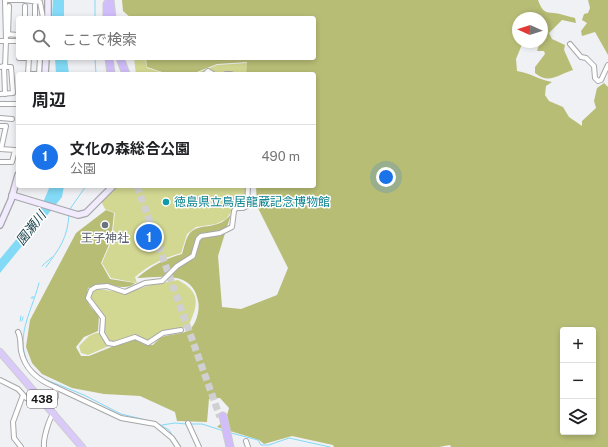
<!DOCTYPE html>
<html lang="ja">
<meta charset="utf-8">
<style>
body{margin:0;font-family:"Public Sans","Noto Sans JP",sans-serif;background:#f6f6f6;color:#202124}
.controls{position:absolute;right:12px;bottom:12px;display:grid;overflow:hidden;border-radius:4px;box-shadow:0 2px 6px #0003}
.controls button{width:36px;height:36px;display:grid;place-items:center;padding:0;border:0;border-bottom:1px solid #e0e0e0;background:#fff;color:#202124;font:20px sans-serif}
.compass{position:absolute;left:512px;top:12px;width:36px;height:36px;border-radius:50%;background:#fff;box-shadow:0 2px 6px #0003;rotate:273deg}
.you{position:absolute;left:386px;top:177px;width:14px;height:14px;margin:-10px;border:3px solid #fff;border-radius:50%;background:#1a73e8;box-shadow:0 0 0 6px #1a73e833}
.badge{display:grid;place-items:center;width:26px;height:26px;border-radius:50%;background:#1a73e8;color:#fff;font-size:13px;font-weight:700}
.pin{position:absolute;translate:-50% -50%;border:2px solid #fff;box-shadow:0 1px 4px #0006}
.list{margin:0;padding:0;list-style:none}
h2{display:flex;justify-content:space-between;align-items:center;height:52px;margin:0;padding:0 16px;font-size:17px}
h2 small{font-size:13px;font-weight:400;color:#757577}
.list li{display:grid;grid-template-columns:26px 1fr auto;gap:12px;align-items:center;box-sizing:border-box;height:64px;padding:0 16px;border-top:1px solid #e0e0e0}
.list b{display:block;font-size:15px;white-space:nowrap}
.list p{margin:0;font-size:13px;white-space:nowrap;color:#757577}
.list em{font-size:13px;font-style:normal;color:#757577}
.icon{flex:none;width:22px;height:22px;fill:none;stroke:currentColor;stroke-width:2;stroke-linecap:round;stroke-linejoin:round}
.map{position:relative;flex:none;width:608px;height:447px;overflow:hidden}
.search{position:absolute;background:#fff;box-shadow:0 2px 6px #0003;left:16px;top:16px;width:300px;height:44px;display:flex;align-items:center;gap:10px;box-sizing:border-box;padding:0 14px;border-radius:4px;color:#757577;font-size:15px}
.panel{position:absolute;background:#fff;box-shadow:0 2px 6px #0003;left:16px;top:72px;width:300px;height:116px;border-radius:4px}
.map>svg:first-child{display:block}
.green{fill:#d2d791}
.forest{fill:#b8bd76;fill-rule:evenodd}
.water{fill:#82daf6}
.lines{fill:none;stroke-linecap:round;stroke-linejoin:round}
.stream{stroke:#82daf6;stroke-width:1}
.motorway-tunnel{stroke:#d0d0d3;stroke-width:7;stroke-dasharray:7 3.5;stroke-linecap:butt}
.minor-casing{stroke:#a7a7aa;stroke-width:6}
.secondary-casing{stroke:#a7a7aa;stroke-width:8}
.trunk-casing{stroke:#ccc;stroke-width:8}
.motorway-casing{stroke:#ccc;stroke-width:9}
.minor{stroke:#fff;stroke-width:4}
.secondary{stroke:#f1ebfd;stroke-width:5.5}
.trunk{stroke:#dacafa;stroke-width:6}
.motorway{stroke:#d0bdf9;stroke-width:7}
.culture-dot{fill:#0f9aa8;stroke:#fff;stroke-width:1.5}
.worship-dot{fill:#6b7280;stroke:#fff;stroke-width:1.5}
.labels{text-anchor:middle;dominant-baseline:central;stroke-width:3;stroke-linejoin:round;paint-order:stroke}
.shield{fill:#fff;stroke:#5d5d5e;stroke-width:1}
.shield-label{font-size:11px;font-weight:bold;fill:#181819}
.culture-label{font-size:12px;fill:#0d838f;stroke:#fff;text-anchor:start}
.worship-label{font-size:12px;fill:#5b616d;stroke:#fff}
.water-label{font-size:13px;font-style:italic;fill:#173f4b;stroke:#fff}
</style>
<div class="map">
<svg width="608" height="447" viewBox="0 0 608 447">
<rect width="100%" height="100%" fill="#f0f1f4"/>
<g class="green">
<polygon points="134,58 145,58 147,68 167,74 136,74"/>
<polygon points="247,63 246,74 194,74 217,65"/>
<path d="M118 186H247L246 204 243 206H236L226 219 216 224 196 227 187 234 181 253C163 258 149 265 135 277L137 283 111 278 102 263 112 240 115 213 105 209 101 201 110 191Z"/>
<path d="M178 280C202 293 198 305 188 327L163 332 151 342 145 340 138 335C128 336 118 344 109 342L105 332 104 317 91 298 93 292 97 289 128 293 150 285Z"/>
<polygon points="96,333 101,333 111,345 88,355 81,353 79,346 89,336"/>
</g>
<g class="forest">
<path d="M122 0H538C544 16 547 11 560 14 565 15 569 17 575 18L576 23 562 20 549 33 552 39 565 45 564 50 573 70C559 74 549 85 535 73V67L545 54 544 51H537L540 42H542V18H518V42H523L516 59 517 71C530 73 540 80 552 82L546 86 545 95 549 101 563 107 569 117 582 126V121L596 108 594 101 597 88 604 83 608 87V447H451L450 445 439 447H334L333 445 292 436 264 444 259 440 217 427 226 419 229 408 220 398 209 399 207 422 177 421 175 412 140 396 104 394 72 388 42 374 32 363 26 347 30 320 76 233 106 210 114 213 111 240 101 263 110 279 135 283C125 292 112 283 101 284 97 285 92 287 88 288 86 302 88 306 99 315L98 331 84 337 76 347 81 356H89L134 338 145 345H153C155 343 158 340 160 338 169 333 185 336 192 327 197 321 200 308 198 301 193 270 160 277 137 278 151 266 164 259 182 254 184 248 185 241 188 236 197 220 217 233 231 214L218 256 222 307 241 309 277 295 288 268 257 206 256 186H314V74H246L247 62 217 64 192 74H168L147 67 146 58H314V18H131L123 11ZM563 330H593V432H563Z"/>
<polygon points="588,0 608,0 608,55 595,32 582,36 581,31 587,23 582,20 584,14 588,13 590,8"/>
</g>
<g class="water">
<polygon points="53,0 64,0 64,18 52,18"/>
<polygon points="55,58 67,58 69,74 56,74"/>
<polygon points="50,186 64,186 62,197 0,273 0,259 39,212"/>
</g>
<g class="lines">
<g class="stream">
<polyline points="95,18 95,0"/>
<polyline points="95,58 96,74"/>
<polyline points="70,209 86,186"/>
<polyline points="42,266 52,257"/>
<path d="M46 267C59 249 68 238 69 214"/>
<polyline points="32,297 34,297"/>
<polyline points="31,298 33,298"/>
<polyline points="20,321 21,316"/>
<polyline points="22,321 23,317"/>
<path d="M36 374C9 345 31 315 39 283"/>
<polyline points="44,379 84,395 121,414 154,422"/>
<polyline points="157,423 169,430 180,447"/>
<polyline points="190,424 202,424 224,431"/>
<polyline points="162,425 175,423 186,424"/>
<polyline points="231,433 258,440 261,445 269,445 289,438 330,447"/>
</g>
<polyline class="motorway-tunnel" points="137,186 220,417"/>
<g class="minor-casing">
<g id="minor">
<polyline points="5,0 23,0"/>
<polyline points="23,0 40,2 43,18"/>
<polyline points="25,18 25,6"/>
<polyline points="35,18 35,5"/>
<polyline points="6,34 18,35"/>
<polyline points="8,35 9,6"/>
<polyline points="0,41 6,41 5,0"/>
<polyline points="570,44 581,57 586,58 594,66 595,78 598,81 601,80 608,65"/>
<polyline points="19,58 26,58"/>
<polyline points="0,67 4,66 5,94"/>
<polyline points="28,74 29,58"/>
<polyline points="28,74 37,74"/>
<polyline points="39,74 40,58"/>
<polyline points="205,74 208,71 213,74"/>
<polyline points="226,74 231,74"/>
<polyline points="0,94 13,93 11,67 5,67 6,41 18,41"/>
<polyline points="0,104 18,104"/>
<polyline points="0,118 12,119"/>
<polyline points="0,126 6,126 1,149"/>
<polyline points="0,149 15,150 12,162 0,162"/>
<polyline points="181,330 163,333 148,343 135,337 114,344 108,343 102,333 103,318 88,298 91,290 96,287 107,286 125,292 145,283 162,281 177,266 193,256 198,239 201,236 220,233 232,227 234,211 236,208 243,208 247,206 248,186"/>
<path d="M18 332C21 337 20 345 21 351 25 370 38 380 55 387L56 397 49 408"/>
<polyline points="0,380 18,389 26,398 37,401 42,399"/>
<polyline points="55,387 121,418 155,424 172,438 178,447"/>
<polyline points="188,423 199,447"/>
<polyline points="246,441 248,447"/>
<polyline points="21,447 14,438 13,422 23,395"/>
<path d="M44 447C43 439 49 418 54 413"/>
</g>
</g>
<g class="secondary-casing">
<g id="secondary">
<polyline points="48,18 48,0"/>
<polyline points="45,74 46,58"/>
<polyline points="12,195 78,215 86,213 113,186"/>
<polyline points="0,225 11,200 18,175"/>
</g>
</g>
<g class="trunk-casing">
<polyline id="trunk" points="0,352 82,447"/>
</g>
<g class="motorway-casing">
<g id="motorway">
<polyline points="110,0 112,18"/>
<polyline points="107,4 107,18"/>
<polyline points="109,58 111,74"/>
<polyline points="120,58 126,74"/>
<polyline points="223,416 230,447"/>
</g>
</g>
<use href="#minor" class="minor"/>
<use href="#secondary" class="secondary"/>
<use href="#trunk" class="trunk"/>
<use href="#motorway" class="motorway"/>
</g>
<circle class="culture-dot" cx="166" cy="202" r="4"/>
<circle class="worship-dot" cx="105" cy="225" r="4"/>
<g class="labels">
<rect class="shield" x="27" y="390" width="30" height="18" rx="3"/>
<g class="shield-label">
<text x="42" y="399">438</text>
</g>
<g class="culture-label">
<text x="174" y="202">徳島県立鳥居龍蔵記念博物館</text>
</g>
<g class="worship-label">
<text x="105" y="238">王子神社</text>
</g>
<g class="water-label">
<text transform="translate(31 228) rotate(-52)">園瀬川</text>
</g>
</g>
</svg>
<div class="controls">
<button>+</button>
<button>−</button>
<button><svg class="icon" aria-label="layers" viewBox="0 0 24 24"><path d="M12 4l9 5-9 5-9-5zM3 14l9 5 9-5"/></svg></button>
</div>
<svg class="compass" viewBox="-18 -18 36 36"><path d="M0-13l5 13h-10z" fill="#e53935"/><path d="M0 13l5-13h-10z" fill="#757577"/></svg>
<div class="you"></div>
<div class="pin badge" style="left:149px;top:237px">1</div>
<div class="search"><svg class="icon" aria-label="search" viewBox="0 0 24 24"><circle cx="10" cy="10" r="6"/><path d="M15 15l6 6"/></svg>ここで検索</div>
<section class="panel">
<h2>周辺<small></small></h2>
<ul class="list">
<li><span class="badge">1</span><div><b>文化の森総合公園</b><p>公園</p></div><em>490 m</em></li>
</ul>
</section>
</div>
